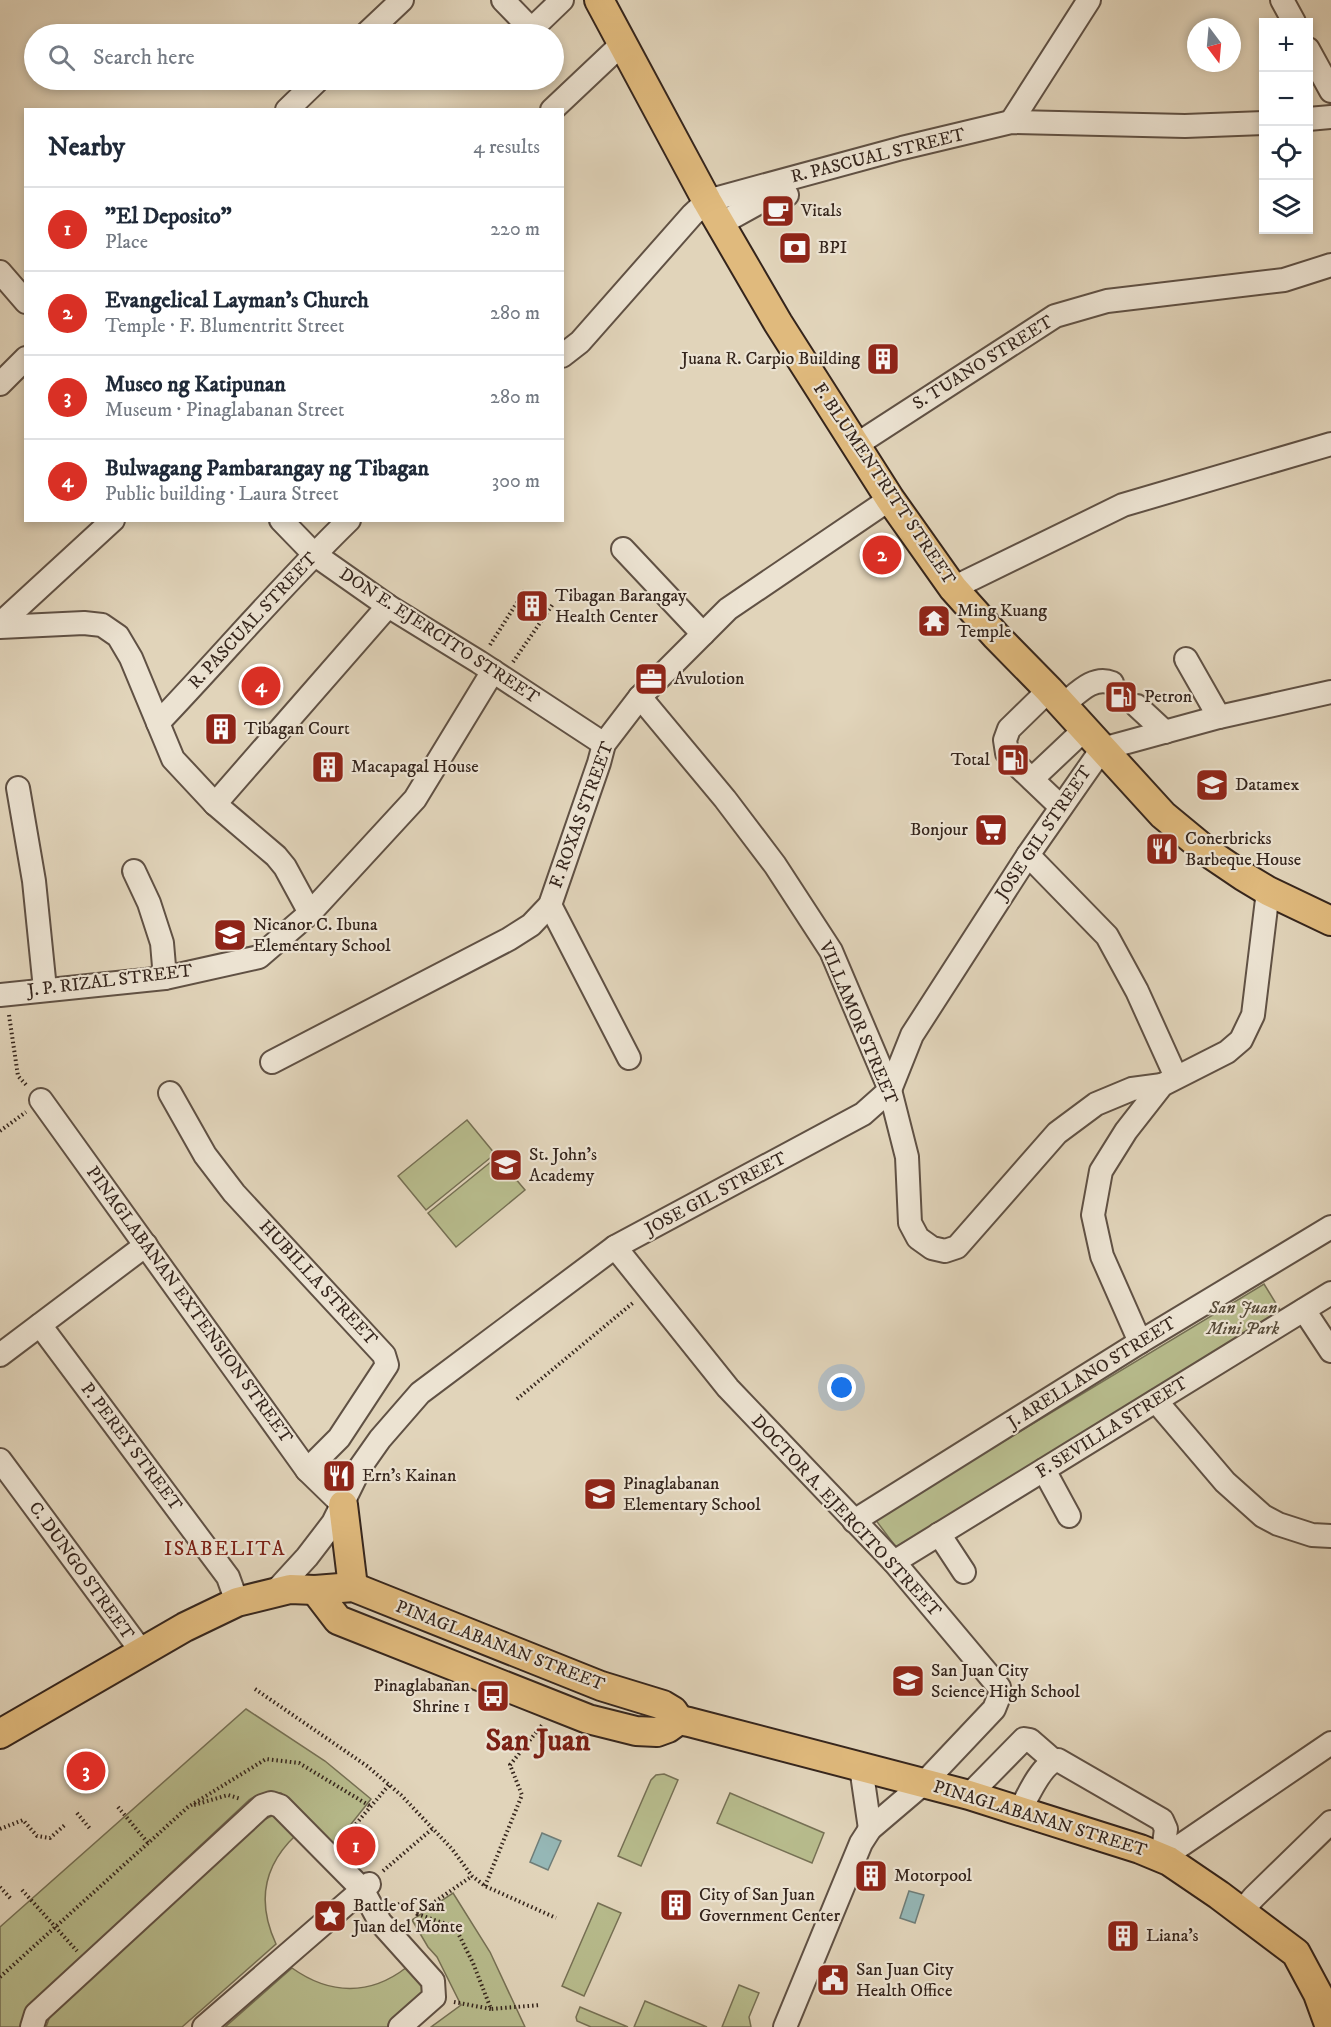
<!DOCTYPE html>
<meta charset="utf-8">
<style>
body{margin:0;font-family:"IM FELL DW Pica",serif;background:#f2f2f3;color:#1f2937}
.controls{position:absolute;right:18px;top:18px;display:grid;overflow:hidden;border-radius:0px;box-shadow:0 3px 9px #0003}
.controls button{width:54px;height:54px;display:grid;place-items:center;padding:0;border:0;border-bottom:2px solid #e0e1e3;background:#fff;color:#1f2937;font:30px sans-serif}
.compass{position:absolute;left:1187px;top:18px;width:54px;height:54px;border-radius:50%;background:#fff;box-shadow:0 3px 9px #0003;rotate:164deg}
.you{position:absolute;left:842px;top:1388px;width:21px;height:21px;margin:-15px;border:4px solid #fff;border-radius:50%;background:#1a73e8;box-shadow:0 0 0 9px #1a73e833}
.badge{display:grid;place-items:center;width:39px;height:39px;border-radius:50%;background:#d93025;color:#fff;font-size:20px;font-weight:700}
.pin{position:absolute;translate:-50% -50%;border:3px solid #fff;box-shadow:0 2px 6px #0006}
.list{margin:0;padding:0;list-style:none}
h2{display:flex;justify-content:space-between;align-items:center;height:78px;margin:0;padding:0 24px;font-size:26px}
h2 small{font-size:20px;font-weight:400;color:#747a83}
.list li{display:grid;grid-template-columns:39px 1fr auto;gap:18px;align-items:center;box-sizing:border-box;height:84px;padding:0 24px;border-top:2px solid #e0e1e3}
.list b{display:block;font-size:22px;white-space:nowrap}
.list p{margin:0;font-size:20px;white-space:nowrap;color:#747a83}
.list em{font-size:20px;font-style:normal;color:#747a83}
.icon{flex:none;width:33px;height:33px;fill:none;stroke:currentColor;stroke-width:2;stroke-linecap:round;stroke-linejoin:round}
.map{position:relative;flex:none;width:1331px;height:2027px;overflow:hidden}
.search{position:absolute;background:#fff;box-shadow:0 3px 9px #0003;left:24px;top:24px;width:540px;height:66px;display:flex;align-items:center;gap:15px;box-sizing:border-box;padding:0 21px;border-radius:33px;color:#747a83;font-size:22px}
.panel{position:absolute;background:#fff;box-shadow:0 3px 9px #0003;left:24px;top:108px;width:540px;height:414px;border-radius:0px}
.map>svg:first-child{display:block}
.green{fill:#b7bb8c;stroke:#767054;stroke-width:1.5}
.water{fill:#95b7b6;stroke:#6f7d78;stroke-width:1.5}
.lines{fill:none;stroke-linecap:round;stroke-linejoin:round}
.minor-tunnel{stroke:#bfb19a;stroke-width:22;stroke-dasharray:22 11;stroke-linecap:butt}
.minor-casing{stroke:#605144;stroke-width:26}
.major-casing{stroke:#35251c;stroke-width:32}
.path{stroke:#35251c;stroke-width:4;stroke-dasharray:1.5 3;stroke-linecap:butt}
.minor{stroke:#ece3d2;stroke-width:22}
.major{stroke:#e0ba7d;stroke-width:28}
.labels{text-anchor:middle;dominant-baseline:central;stroke-width:4.5;stroke-linejoin:round;paint-order:stroke}
.street-label{font-size:18px;fill:#35251c;stroke:#ece3d2}
.poi-label{font-size:18px;fill:#35251c;stroke:#ece3d2;text-anchor:start}
.park-label{font-size:18px;font-style:italic;fill:#564a38;stroke:#ece3d2}
.neighbourhood-label{font-size:20px;letter-spacing:1.5px;fill:#7a1f14;stroke:#ece3d2}
.town-label{font-size:30px;font-weight:bold;fill:#7a1f14;stroke:#ece3d2}
</style>
<div class="map">
<svg width="1331" height="2027" viewBox="0 0 1331 2027">
<rect width="100%" height="100%" fill="#e1d4ba"/>
<filter id="stains"><feTurbulence type="fractalNoise" baseFrequency=".00333" numOctaves="4"/><feColorMatrix values="0 0 0 0 .2 0 0 0 0 .09 0 0 0 0 .02 0 0 0 .5 -.17"/></filter>
<radialGradient id="worn" r=".72"><stop offset=".6" stop-color="#630" stop-opacity="0"/><stop offset="1" stop-color="#630" stop-opacity=".3"/></radialGradient>
<g class="green">
<polygon points="467,1120 495,1154 426,1210 398,1176"/>
<polygon points="497,1157 525,1190 456,1247 428,1213"/>
<polygon points="1264,1284 1283,1315 1262,1328 896,1547 875,1519"/>
<path d="M246 1709 325 1761 371 1799 340 1838 350 1848 343 1855 281 1793C268 1791 260 1793 249 1800L30 2005 25 2027H0V1927Z"/>
<polygon points="664,1774 678,1780 641,1866 618,1856 651,1780 656,1775"/>
<polygon points="730,1793 824,1833 812,1863 717,1823"/>
<path d="M274 1815 296 1835C263 1866 257 1903 276 1944L182 2027H46L50 2016 261 1821Z"/>
<polygon points="453,1893 490,1952 525,2027 431,2027 461,2005 437,1957 428,1947 412,1920"/>
<polygon points="598,1903 621,1913 584,1996 562,1986"/>
<path d="M407 1967 418 1978 423 1990 419 2001 388 2027H225L292 1968C330 1995 370 1996 407 1967Z"/>
<polygon points="739,1985 759,1993 749,2017 751,2027 722,2027"/>
<polygon points="645,2001 707,2027 634,2027"/>
<polygon points="580,2007 628,2027 591,2027 577,2021 576,2017"/>
</g>
<g class="water">
<polygon points="542,1833 561,1841 548,1870 530,1862"/>
<polygon points="909,1891 924,1895 915,1923 900,1918"/>
</g>
<g class="lines">
<polyline class="minor-tunnel" points="1112,683 1137,706"/>
<g class="minor-casing">
<g id="minor">
<polyline points="503,0 530,28 535,26 562,0"/>
<polyline points="1282,0 1294,22"/>
<polyline points="366,34 402,0"/>
<polyline points="1308,49 1331,91"/>
<polyline points="287,110 318,80"/>
<polyline points="552,110 623,43"/>
<polyline points="1308,119 1331,117"/>
<polyline points="1011,122 1089,0"/>
<polyline points="720,224 760,202 787,195"/>
<polyline points="0,272 26,302"/>
<polyline points="562,356 580,342 692,215 707,201 902,148 1011,122 1185,126 1264,123"/>
<polyline points="0,384 26,358"/>
<polyline points="856,445 1055,316 1107,301 1284,280 1331,265"/>
<polyline points="281,520 314,554 388,606 479,662 604,744"/>
<polyline points="623,549 703,634"/>
<polyline points="953,588 1123,505 1331,444"/>
<polyline points="0,624 113,520"/>
<polyline points="0,627 84,623 102,625 118,636 131,658 173,759 215,804 276,856 285,867 310,913"/>
<polyline points="1186,659 1219,717"/>
<polyline points="640,697 725,799 775,865 831,951 890,1090 907,1157 910,1223 918,1238 932,1248 945,1251 957,1247 1057,1133 1096,1104 1132,1089 1162,1085"/>
<path d="M1063 705C1077 694 1093 675 1112 683"/>
<polyline points="1137,706 1165,732"/>
<path d="M158 723C222 656 282 585 349 520"/>
<polyline points="1007,753 1005,740 1009,729 1049,690"/>
<polyline points="1019,767 1061,807"/>
<polyline points="1032,779 1085,729"/>
<polyline points="18,788 34,881 45,989"/>
<polyline points="215,804 388,606"/>
<polyline points="1028,855 1107,936 1137,991 1176,1077"/>
<polyline points="134,871 149,903 162,943 165,978"/>
<polyline points="550,905 629,1058"/>
<polyline points="0,995 165,978 259,957 310,913 415,799 493,671"/>
<polyline points="272,1062 509,939 531,925 550,905 599,763 604,744 640,697 728,609 890,499"/>
<polyline points="170,1093 205,1155 234,1193 384,1355 387,1365 339,1438 307,1470"/>
<polyline points="41,1100 307,1470 343,1505"/>
<polyline points="615,1247 728,1388 894,1562 999,1687 1000,1694 994,1709 924,1783 870,1829 861,1843 785,2027"/>
<polyline points="1304,1310 1331,1351"/>
<polyline points="40,1325 228,1577 237,1602"/>
<polyline points="1140,1342 1102,1256 1093,1215 1101,1171 1126,1131 1162,1085 1227,1052 1241,1040 1253,1015 1268,891"/>
<polyline points="0,1355 146,1245"/>
<polyline points="1156,1401 1225,1482 1263,1516 1278,1524 1312,1535 1331,1536"/>
<polyline points="0,1460 142,1652"/>
<polyline points="1044,1470 1069,1516"/>
<polyline points="854,1521 1140,1342 1331,1227"/>
<polyline points="939,1534 964,1572"/>
<polyline points="894,1562 1331,1293"/>
<polyline points="274,1593 307,1557 333,1523 361,1466 380,1439 420,1393 615,1247 863,1114 890,1090 912,1035 1028,855 1102,749 1219,717 1331,692"/>
<polyline points="861,1767 870,1829"/>
<polyline points="969,1795 1024,1739 1030,1740 1053,1760"/>
<path d="M1020 1811C1027 1797 1042 1763 1058 1760L1162 1820 1166 1829 1162 1859"/>
<polyline points="1169,1861 1174,1850 1331,1743"/>
<polyline points="1241,1912 1254,1897 1331,1822"/>
<polyline points="32,2027 36,2014 262,1806 271,1803 280,1806 362,1889 380,1922 433,1981 434,1997 400,2027"/>
<polyline points="204,2027 369,1884"/>
</g>
</g>
<g class="major-casing">
<g id="major">
<polyline points="599,0 707,201 778,323 890,499 953,588 996,636 1049,690 1163,815 1209,853 1243,876 1268,891 1331,921"/>
<polyline points="343,1505 353,1587"/>
<polyline points="315,1590 338,1620 588,1719 636,1731 657,1732 668,1728 679,1720 689,1722 969,1795 1140,1849 1169,1861 1219,1895 1296,1953 1318,1994 1330,2027"/>
<polyline points="0,1734 185,1627 237,1602 290,1589 315,1590 353,1587 601,1686 663,1705 673,1711 679,1720"/>
</g>
</g>
<g class="path">
<polyline points="490,645 525,590"/>
<polyline points="513,662 553,604"/>
<polyline points="9,1015 18,1076 28,1087"/>
<polyline points="0,1131 26,1112"/>
<polyline points="517,1399 634,1302"/>
<polyline points="255,1689 367,1766 401,1795 452,1849 472,1876 485,1886 556,1918"/>
<polyline points="194,1805 228,1795 241,1799"/>
<polyline points="118,1807 148,1843"/>
<polyline points="77,1813 91,1830"/>
<polyline points="0,1829 23,1820 37,1836 50,1838 66,1824"/>
<polyline points="347,1841 344,1838 389,1785"/>
<polyline points="383,1871 432,1829"/>
<polyline points="485,1886 522,1795 510,1765 542,1725"/>
<polyline points="0,1887 11,1899"/>
<polyline points="22,1890 77,1951"/>
<polyline points="395,1907 402,1902 417,1914 472,1876"/>
<polyline points="417,1914 455,1927 473,1963 491,2009 540,2005"/>
<polyline points="0,1977 188,1807 266,1759 299,1763 370,1806"/>
<polyline points="454,2002 491,2009"/>
</g>
<use href="#minor" class="minor"/>
<use href="#major" class="major"/>
</g>
<defs>
<g id="cafe-square" transform="scale(1.725)"><rect x="-9" y="-9" width="18" height="18" rx="4" fill="#8f2418" stroke="#ece3d2"/><path d="M-5.5-4.5H6V0H3Q3 3.5 0 3.5H-2.5Q-5.5 3.5-5.5 0ZM3-3.2v2h1.7v-2ZM-6 4.5H4V6H-6Z" fill="#fff"/></g>
<g id="bank-square" transform="scale(1.725)"><rect x="-9" y="-9" width="18" height="18" rx="4" fill="#8f2418" stroke="#ece3d2"/><path d="M-6-4H6V4H-6ZM0-2.3a2.3 2.3 0 1 0 0 4.6a2.3 2.3 0 1 0 0-4.6Z" fill="#fff"/></g>
<g id="building-square" transform="scale(1.725)"><rect x="-9" y="-9" width="18" height="18" rx="4" fill="#8f2418" stroke="#ece3d2"/><path d="M-4-6H4V6H1V3H-1V6H-4ZM-2.5-4.3h1.7v1.8h-1.7ZM.8-4.3h1.7v1.8H.8ZM-2.5-1h1.7V.8h-1.7ZM.8-1h1.7V.8H.8Z" fill="#fff"/></g>
<g id="temple-square" transform="scale(1.725)"><rect x="-9" y="-9" width="18" height="18" rx="4" fill="#8f2418" stroke="#ece3d2"/><path d="M0-6L5-2H3V0L6.5 2.5H4V6H1.5V3h-3V6H-4V2.5H-6.5L-3 0V-2H-5Z" fill="#fff"/></g>
<g id="office-square" transform="scale(1.725)"><rect x="-9" y="-9" width="18" height="18" rx="4" fill="#8f2418" stroke="#ece3d2"/><path d="M-6-3h4V-5.5h4V-3h4V5H-6ZM-1-4.5V-3h2v-1.5ZM-6 0V1H6V0Z" fill="#fff"/></g>
<g id="fuel-square" transform="scale(1.725)"><rect x="-9" y="-9" width="18" height="18" rx="4" fill="#8f2418" stroke="#ece3d2"/><path d="M-5.5-6h7V0h2V4h1.3V-2.5L3-4.5l.8-.8L6-3V5H2.5V1h-1V6h-7ZM-4.2-4.7v3.2H.2V-4.7Z" fill="#fff"/></g>
<g id="school-square" transform="scale(1.725)"><rect x="-9" y="-9" width="18" height="18" rx="4" fill="#8f2418" stroke="#ece3d2"/><path d="M0-5L7-2L0 1L-7-2ZM-4 1L0 2.5L4 1V4Q0 6-4 4Z" fill="#fff"/></g>
<g id="supermarket-square" transform="scale(1.725)"><rect x="-9" y="-9" width="18" height="18" rx="4" fill="#8f2418" stroke="#ece3d2"/><path d="M-6-5.5h2.5l.6 2H6L4.5 2H-2.5L-4.4-4H-6ZM-1.5 3.2a1.3 1.3 0 1 0 .1 0ZM3 3.2a1.3 1.3 0 1 0 .1 0Z" fill="#fff"/></g>
<g id="restaurant-square" transform="scale(1.725)"><rect x="-9" y="-9" width="18" height="18" rx="4" fill="#8f2418" stroke="#ece3d2"/><path d="M-5-6h1v4h1v-4h1v4h1v-4h1v5L-1.5 .5V6h-2V.5L-5-1ZM5-6V6H3V1.5H1.5Q1.5-4 5-6Z" fill="#fff"/></g>
<g id="bus-square" transform="scale(1.725)"><rect x="-9" y="-9" width="18" height="18" rx="4" fill="#8f2418" stroke="#ece3d2"/><path d="M-5-6H5V4H4V6H2V4H-2V6H-4V4H-5ZM-3.5-4V0h7V-4ZM-3.5 1.2v1.5H-2V1.2ZM2 1.2v1.5H3.5V1.2Z" fill="#fff"/></g>
<g id="sight-square" transform="scale(1.725)"><rect x="-9" y="-9" width="18" height="18" rx="4" fill="#8f2418" stroke="#ece3d2"/><path d="M0-6L1.8-2.2L6-1.7L2.9 1.2L3.7 5.4L0 3.3L-3.7 5.4L-2.9 1.2L-6-1.7L-1.8-2.2Z" fill="#fff"/></g>
<g id="civic-square" transform="scale(1.725)"><rect x="-9" y="-9" width="18" height="18" rx="4" fill="#8f2418" stroke="#ece3d2"/><path d="M-.6-6.5H3V-4.5H.6V-3L4-1V1h2V6H-6V1h2V-1L-.6-3ZM-1.2 2.5V6h2.4V2.5Z" fill="#fff"/></g>
</defs>
<g fill-rule="evenodd">
<use href="#cafe-square" x="778" y="211"/>
<use href="#bank-square" x="795" y="248"/>
<use href="#building-square" x="883" y="359"/>
<use href="#building-square" x="532" y="606"/>
<use href="#temple-square" x="934" y="621"/>
<use href="#office-square" x="651" y="679"/>
<use href="#fuel-square" x="1121" y="697"/>
<use href="#building-square" x="221" y="729"/>
<use href="#fuel-square" x="1013" y="760"/>
<use href="#building-square" x="328" y="767"/>
<use href="#school-square" x="1212" y="785"/>
<use href="#supermarket-square" x="991" y="830"/>
<use href="#restaurant-square" x="1162" y="849"/>
<use href="#school-square" x="230" y="935"/>
<use href="#school-square" x="506" y="1165"/>
<use href="#restaurant-square" x="339" y="1476"/>
<use href="#school-square" x="600" y="1494"/>
<use href="#school-square" x="908" y="1681"/>
<use href="#bus-square" x="493" y="1696"/>
<use href="#building-square" x="871" y="1876"/>
<use href="#building-square" x="676" y="1905"/>
<use href="#sight-square" x="330" y="1916"/>
<use href="#building-square" x="1123" y="1936"/>
<use href="#civic-square" x="833" y="1980"/>
</g>
<g class="labels">
<g class="street-label">
<text transform="translate(878 156) rotate(-14)">R. PASCUAL STREET</text>
<text transform="translate(983 363) rotate(-32)">S. TUANO STREET</text>
<text transform="translate(884 484) rotate(56)">F. BLUMENTRITT STREET</text>
<text transform="translate(253 621) rotate(-47)">R. PASCUAL STREET</text>
<text transform="translate(439 636) rotate(33)">DON E. EJERCITO STREET</text>
<text transform="translate(582 815) rotate(-70)">F. ROXAS STREET</text>
<text transform="translate(1044 833) rotate(-56)">JOSE GIL STREET</text>
<text transform="translate(110 981) rotate(-7)">J. P. RIZAL STREET</text>
<text transform="translate(858 1023) rotate(67)">VILLAMOR STREET</text>
<text transform="translate(716 1194) rotate(-28)">JOSE GIL STREET</text>
<text transform="translate(318 1283) rotate(47)">HUBILLA STREET</text>
<text transform="translate(189 1305) rotate(54)">PINAGLABANAN EXTENSION STREET</text>
<text transform="translate(1092 1373) rotate(-32)">J. ARELLANO STREET</text>
<text transform="translate(1112 1428) rotate(-32)">F. SEVILLA STREET</text>
<text transform="translate(131 1447) rotate(53)">P. PEREY STREET</text>
<text transform="translate(846 1516) rotate(47)">DOCTOR A. EJERCITO STREET</text>
<text transform="translate(81 1571) rotate(54)">C. DUNGO STREET</text>
<text transform="translate(500 1646) rotate(21)">PINAGLABANAN STREET</text>
<text transform="translate(1040 1819) rotate(17)">PINAGLABANAN STREET</text>
</g>
<g class="poi-label">
<text x="801" y="211">Vitals</text>
<text x="818" y="248">BPI</text>
<text x="860" y="359" text-anchor="end">Juana R. Carpio Building</text>
<text x="555" y="596">Tibagan Barangay<tspan x="555" dy="21">Health Center</tspan></text>
<text x="957" y="611">Ming Kuang<tspan x="957" dy="21">Temple</tspan></text>
<text x="674" y="679">Avulotion</text>
<text x="1144" y="697">Petron</text>
<text x="244" y="729">Tibagan Court</text>
<text x="990" y="760" text-anchor="end">Total</text>
<text x="351" y="767">Macapagal House</text>
<text x="1235" y="785">Datamex</text>
<text x="968" y="830" text-anchor="end">Bonjour</text>
<text x="1185" y="839">Conerbricks<tspan x="1185" dy="21">Barbeque House</tspan></text>
<text x="253" y="925">Nicanor C. Ibuna<tspan x="253" dy="21">Elementary School</tspan></text>
<text x="529" y="1155">St. John's<tspan x="529" dy="21">Academy</tspan></text>
<text x="362" y="1476">Ern's Kainan</text>
<text x="623" y="1484">Pinaglabanan<tspan x="623" dy="21">Elementary School</tspan></text>
<text x="931" y="1671">San Juan City<tspan x="931" dy="21">Science High School</tspan></text>
<text x="470" y="1686" text-anchor="end">Pinaglabanan<tspan x="470" dy="21">Shrine 1</tspan></text>
<text x="894" y="1876">Motorpool</text>
<text x="699" y="1895">City of San Juan<tspan x="699" dy="21">Government Center</tspan></text>
<text x="353" y="1906">Battle of San<tspan x="353" dy="21">Juan del Monte</tspan></text>
<text x="1146" y="1936">Liana's</text>
<text x="856" y="1970">San Juan City<tspan x="856" dy="21">Health Office</tspan></text>
</g>
<g class="park-label">
<text x="1243" y="1308">San Juan<tspan x="1243" dy="21">Mini Park</tspan></text>
</g>
<g class="neighbourhood-label">
<text x="225" y="1549">ISABELITA</text>
</g>
<g class="town-label">
<text x="538" y="1741">San Juan</text>
</g>
</g>
<rect width="100%" height="100%" filter="url(#stains)"/>
<rect width="100%" height="100%" fill="url(#worn)"/>
</svg>
<div class="controls">
<button>+</button>
<button>−</button>
<button><svg class="icon" aria-label="locate" viewBox="0 0 24 24"><circle cx="12" cy="12" r="6"/><path d="M12 2v4M12 18v4M2 12h4M18 12h4"/></svg></button>
<button><svg class="icon" aria-label="layers" viewBox="0 0 24 24"><path d="M12 4l9 5-9 5-9-5zM3 14l9 5 9-5"/></svg></button>
</div>
<svg class="compass" viewBox="-18 -18 36 36"><path d="M0-13l5 13h-10z" fill="#e53935"/><path d="M0 13l5-13h-10z" fill="#747a83"/></svg>
<div class="you"></div>
<div class="pin badge" style="left:356px;top:1846px">1</div>
<div class="pin badge" style="left:882px;top:555px">2</div>
<div class="pin badge" style="left:86px;top:1771px">3</div>
<div class="pin badge" style="left:261px;top:686px">4</div>
<div class="search"><svg class="icon" aria-label="search" viewBox="0 0 24 24"><circle cx="10" cy="10" r="6"/><path d="M15 15l6 6"/></svg>Search here</div>
<section class="panel">
<h2>Nearby<small>4 results</small></h2>
<ul class="list">
<li><span class="badge">1</span><div><b>&quot;El Deposito&quot;</b><p>Place</p></div><em>220 m</em></li>
<li><span class="badge">2</span><div><b>Evangelical Layman’s Church</b><p>Temple · F. Blumentritt Street</p></div><em>280 m</em></li>
<li><span class="badge">3</span><div><b>Museo ng Katipunan</b><p>Museum · Pinaglabanan Street</p></div><em>280 m</em></li>
<li><span class="badge">4</span><div><b>Bulwagang Pambarangay ng Tibagan</b><p>Public building · Laura Street</p></div><em>300 m</em></li>
</ul>
</section>
</div>
